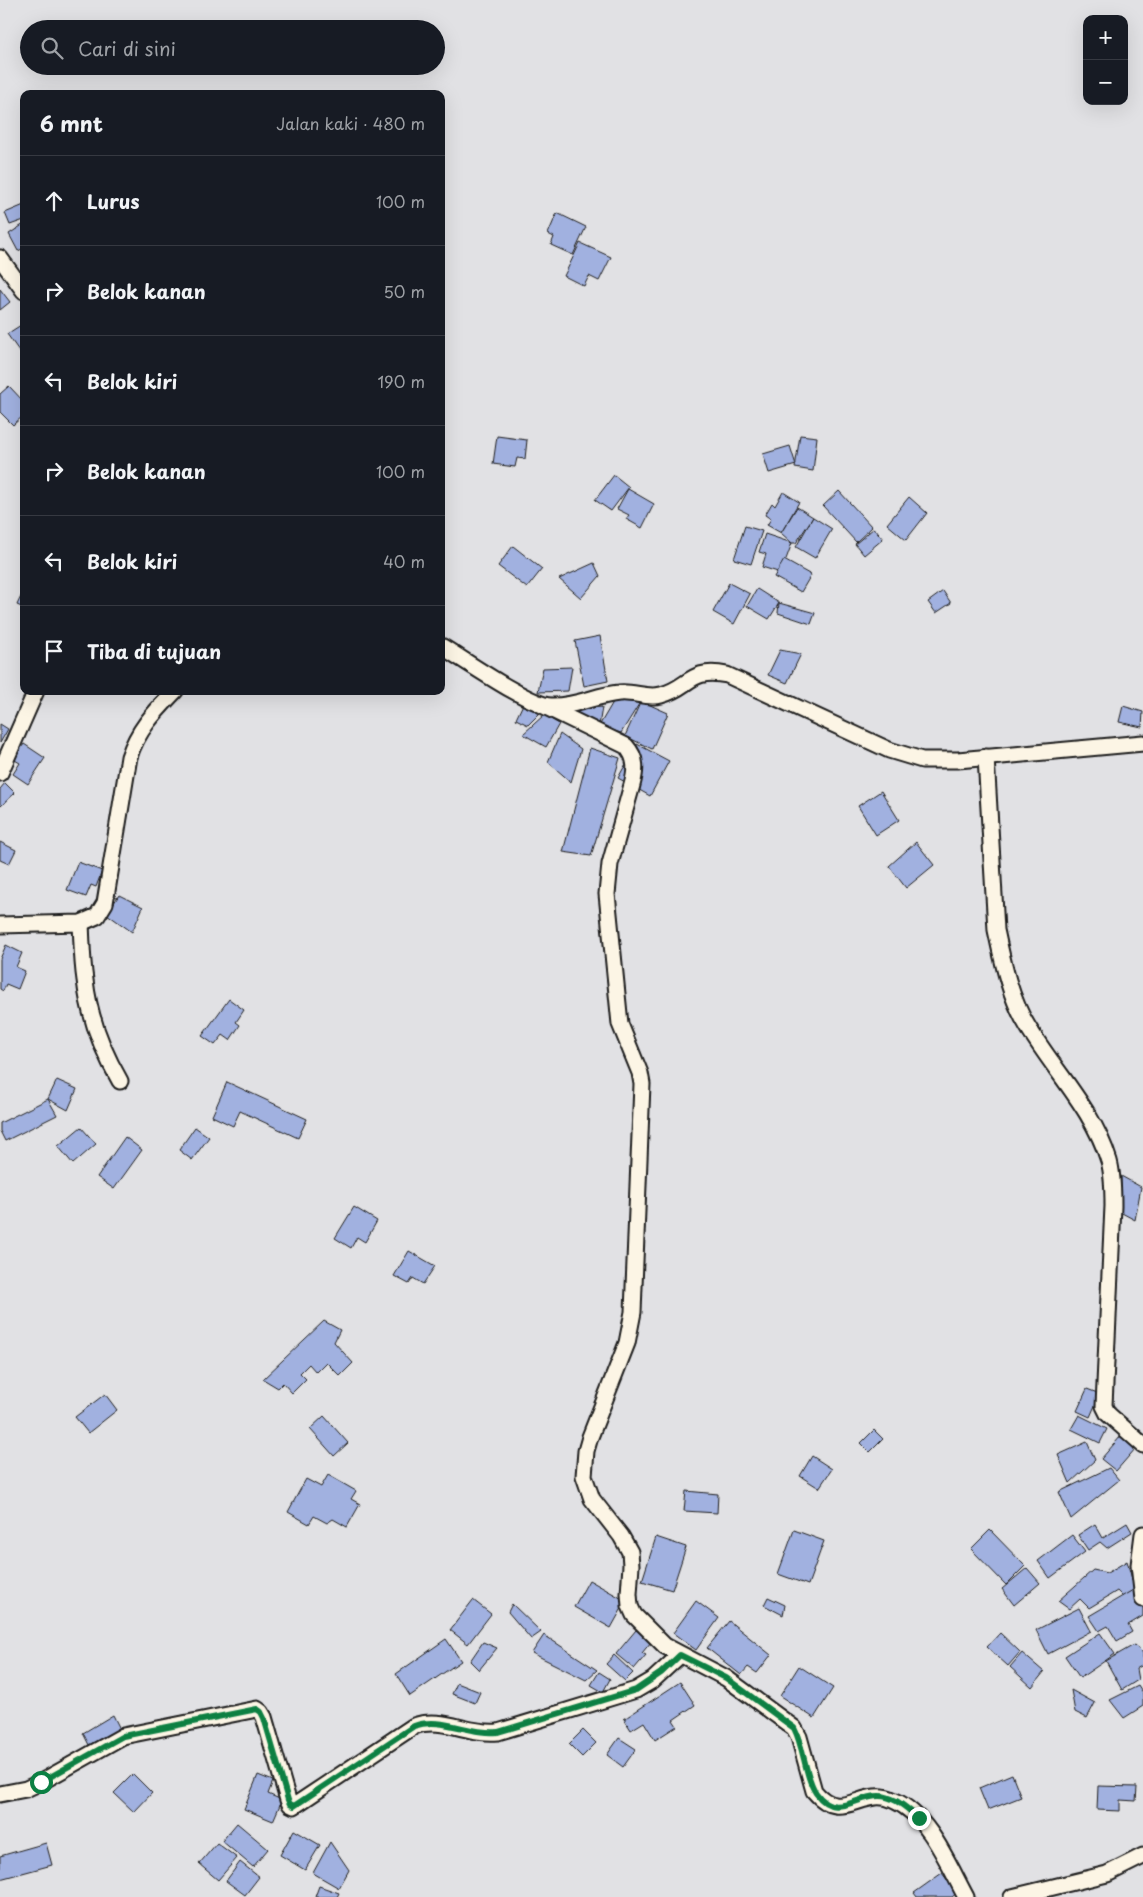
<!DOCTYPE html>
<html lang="id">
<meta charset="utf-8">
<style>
body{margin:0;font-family:"Playpen Sans",sans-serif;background:#20242c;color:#f1f3f6}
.controls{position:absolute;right:15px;top:15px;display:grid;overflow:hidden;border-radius:10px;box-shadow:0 5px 20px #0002}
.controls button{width:45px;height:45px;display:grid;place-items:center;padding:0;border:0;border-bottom:1px solid #363941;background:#171b24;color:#f1f3f6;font:25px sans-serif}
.stop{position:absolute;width:15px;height:15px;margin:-11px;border:4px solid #0b8043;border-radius:50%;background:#fff}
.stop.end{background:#0b8043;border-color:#fff;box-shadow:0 1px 5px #0008}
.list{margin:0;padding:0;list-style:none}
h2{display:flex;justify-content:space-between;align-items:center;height:65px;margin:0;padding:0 20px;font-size:21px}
h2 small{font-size:16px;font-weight:400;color:#9ea1a6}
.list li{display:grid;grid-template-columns:32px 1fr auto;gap:15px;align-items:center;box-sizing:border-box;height:90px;padding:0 20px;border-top:1px solid #363941}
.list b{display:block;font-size:19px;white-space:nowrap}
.list em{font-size:16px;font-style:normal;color:#9ea1a6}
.icon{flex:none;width:28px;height:28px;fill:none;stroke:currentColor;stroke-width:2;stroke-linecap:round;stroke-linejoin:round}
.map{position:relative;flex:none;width:1143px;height:1897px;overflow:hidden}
.search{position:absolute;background:#171b24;box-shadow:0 5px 20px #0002;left:20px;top:20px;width:425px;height:55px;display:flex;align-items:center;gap:12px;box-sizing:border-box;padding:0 18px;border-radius:28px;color:#9ea1a6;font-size:19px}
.panel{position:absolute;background:#171b24;box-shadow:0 5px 20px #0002;left:20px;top:90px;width:425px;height:605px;border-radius:10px}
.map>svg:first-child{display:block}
.building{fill:#a1b1e0;stroke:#1c1c1c}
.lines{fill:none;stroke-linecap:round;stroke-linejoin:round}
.minor-casing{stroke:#1c1c1c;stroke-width:19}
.minor{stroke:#fcf5e5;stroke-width:15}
.route{stroke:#0b8043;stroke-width:6}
</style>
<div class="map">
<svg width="1143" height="1897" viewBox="0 0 1143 1897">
<rect width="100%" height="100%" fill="#e1e1e4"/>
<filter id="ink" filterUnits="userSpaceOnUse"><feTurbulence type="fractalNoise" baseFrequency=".02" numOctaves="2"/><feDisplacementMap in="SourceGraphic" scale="10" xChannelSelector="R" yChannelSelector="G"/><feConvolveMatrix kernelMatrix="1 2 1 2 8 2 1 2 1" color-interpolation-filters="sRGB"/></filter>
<g filter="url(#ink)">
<g class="building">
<polygon points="24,205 24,220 10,225 5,213"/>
<polygon points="557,213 586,227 573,255 551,245 554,237 548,234"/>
<polygon points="24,224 24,248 18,251 9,234"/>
<polygon points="580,243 611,257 599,281 589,276 584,286 564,276"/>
<polygon points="0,289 10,302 0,310"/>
<polygon points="21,325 24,328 24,358 7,334"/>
<polygon points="9,386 24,402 24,415 13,425 0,412 0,394"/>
<polygon points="800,435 817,437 813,471 795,468"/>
<polygon points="497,436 527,440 525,459 517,458 515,467 493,464"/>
<polygon points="790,446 796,465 769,473 763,454"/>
<polygon points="614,475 629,487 611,511 595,500"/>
<polygon points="628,489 654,504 642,528 626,519 629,515 617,509"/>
<polygon points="839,491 872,527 856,542 823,506"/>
<polygon points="783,492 799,502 781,533 767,525 771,519 765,515 772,503 775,506"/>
<polygon points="909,497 927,513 906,540 887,524"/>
<polygon points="797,507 813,517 796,543 792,543 781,533"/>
<polygon points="813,517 832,529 815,558 796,547"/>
<polygon points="745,526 762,531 751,564 734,559"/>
<polygon points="874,528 883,539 864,555 855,544"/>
<polygon points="765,534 792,543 781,573 762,567 766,554 759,552"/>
<polygon points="513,546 542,569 527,588 498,566"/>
<polygon points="784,560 811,575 801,592 774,577"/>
<polygon points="594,563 600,576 581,598 559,579"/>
<polygon points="729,583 750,594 734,624 713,612"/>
<polygon points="757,589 779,603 769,619 747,606"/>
<polygon points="24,590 24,608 17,605"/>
<polygon points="943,591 951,603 936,613 928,602"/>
<polygon points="779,603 815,613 811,624 778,613"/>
<polygon points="600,636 608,681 584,686 575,641"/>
<polygon points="780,650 801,654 787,683 768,675"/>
<polygon points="572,667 568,691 538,692 543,668"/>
<polygon points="619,692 639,704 621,733 599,726"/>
<polygon points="641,701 668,713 652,749 625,736"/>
<polygon points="524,702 542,711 528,725 516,719"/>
<polygon points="1123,706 1143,712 1142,727 1119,722"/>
<polygon points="602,707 599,726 569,710"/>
<polygon points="544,715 559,724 546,747 523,734"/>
<polygon points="0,724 8,729 0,743"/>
<polygon points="560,734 581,749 571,782 548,762"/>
<polygon points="24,744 45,758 28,784 13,774 20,763 13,759"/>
<polygon points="637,744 669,761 650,796 618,778"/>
<polygon points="590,748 620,758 591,856 563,852"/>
<polygon points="5,783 15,793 1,806 0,805 0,789"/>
<polygon points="881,791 899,820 876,835 858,806"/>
<polygon points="0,842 16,850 9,864 0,860"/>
<polygon points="916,842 934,865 906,888 889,866"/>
<polygon points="78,862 102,871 96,887 91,885 86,897 67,890"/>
<polygon points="119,895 143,907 132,932 107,914"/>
<polygon points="6,945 22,953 16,967 25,971 18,989 6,984 3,991 0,989 0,959"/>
<polygon points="229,999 244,1010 236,1022 240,1025 230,1040 223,1035 215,1045 202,1036"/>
<polygon points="57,1080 77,1089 68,1110 48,1099"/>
<polygon points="227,1082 307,1119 298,1138 240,1111 233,1126 212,1116"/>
<polygon points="48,1099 57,1115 5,1141 0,1131 0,1123"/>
<polygon points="81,1127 96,1144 73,1164 58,1146"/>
<polygon points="195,1127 209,1137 192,1160 179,1150"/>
<polygon points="125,1137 142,1150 114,1189 97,1177"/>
<polygon points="1121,1176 1141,1187 1135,1220 1120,1212"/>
<polygon points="354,1207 377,1221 365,1242 357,1237 351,1248 335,1238"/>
<polygon points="409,1251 435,1266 423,1284 413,1278 409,1284 394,1276"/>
<polygon points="324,1321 340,1330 334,1342 353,1363 340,1376 326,1362 316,1372 309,1364 300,1373 306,1379 292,1393 283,1383 278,1388 263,1379"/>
<polygon points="1087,1389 1100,1394 1090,1417 1077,1411"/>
<polygon points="105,1394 117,1410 88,1433 75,1417"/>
<polygon points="1079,1415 1107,1429 1100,1443 1071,1429"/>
<polygon points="324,1416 348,1443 334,1456 310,1429"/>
<polygon points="874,1430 883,1439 870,1452 861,1443"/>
<polygon points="1121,1436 1136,1448 1116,1471 1101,1459"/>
<polygon points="1087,1442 1095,1460 1070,1483 1058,1455"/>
<polygon points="812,1456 832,1469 819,1488 800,1476"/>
<polygon points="1109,1468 1119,1480 1071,1519 1059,1492"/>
<polygon points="328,1475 356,1491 351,1499 360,1504 347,1527 333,1519 327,1523 314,1516 309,1524 288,1512 306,1479 321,1487"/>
<polygon points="686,1491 718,1494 717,1513 684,1511"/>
<polygon points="1127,1523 1132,1532 1107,1548 1100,1542 1088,1550 1078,1535 1095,1524 1103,1538"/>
<polygon points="794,1530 824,1541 808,1585 778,1574"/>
<polygon points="990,1530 1025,1566 1006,1585 971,1549"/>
<polygon points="1072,1535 1085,1552 1050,1578 1038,1561"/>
<polygon points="656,1537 686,1547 672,1590 642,1581"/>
<polygon points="1127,1561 1135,1590 1125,1599 1117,1591 1089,1608 1080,1599 1069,1609 1058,1601 1093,1570 1107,1573"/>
<polygon points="1027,1568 1040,1583 1014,1605 1002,1589"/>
<polygon points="589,1580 626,1601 611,1628 574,1607"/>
<polygon points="1133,1590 1143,1607 1143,1616 1128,1625 1132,1632 1117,1641 1108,1626 1099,1631 1089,1616"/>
<polygon points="768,1597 785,1605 783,1615 764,1605"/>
<polygon points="473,1600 491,1614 468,1644 450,1630"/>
<polygon points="696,1601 719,1618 696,1650 673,1633"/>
<polygon points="512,1604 541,1632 531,1639 508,1612"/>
<polygon points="1079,1608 1091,1631 1048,1654 1036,1630"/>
<polygon points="729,1621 771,1655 757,1673 748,1667 741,1675 707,1648"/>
<polygon points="636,1630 651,1642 642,1653 646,1655 634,1669 616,1654"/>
<polygon points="1000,1633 1020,1652 1008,1666 987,1647"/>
<polygon points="1100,1633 1115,1654 1080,1678 1065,1656"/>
<polygon points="544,1635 597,1670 586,1680 532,1653"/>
<polygon points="446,1639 461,1661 410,1696 396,1674"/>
<polygon points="483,1642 497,1648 479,1670 470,1661"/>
<polygon points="1134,1645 1143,1653 1143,1665 1136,1669 1138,1680 1122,1690 1106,1661"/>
<polygon points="1022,1653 1044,1672 1032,1687 1010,1667"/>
<polygon points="614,1655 633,1673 625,1681 606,1664"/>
<polygon points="799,1666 833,1688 814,1718 780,1696"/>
<polygon points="599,1672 610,1679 603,1692 591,1685"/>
<polygon points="680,1682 695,1705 673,1720 677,1726 655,1740 644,1722 631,1730 624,1719"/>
<polygon points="457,1683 480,1692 475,1703 452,1694"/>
<polygon points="1138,1686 1143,1694 1143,1706 1124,1718 1110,1700"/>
<polygon points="1071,1690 1095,1703 1087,1718 1075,1712"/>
<polygon points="113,1715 120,1729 90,1747 83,1733"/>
<polygon points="583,1730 596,1743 582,1757 569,1744"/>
<polygon points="619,1738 636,1749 623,1767 607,1755"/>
<polygon points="133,1774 152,1793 134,1812 114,1793"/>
<polygon points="1012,1774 1021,1797 988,1810 979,1788"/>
<polygon points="258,1775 273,1781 268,1794 282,1800 273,1821 244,1809"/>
<polygon points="1098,1786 1137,1787 1136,1801 1120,1800 1120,1811 1097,1810"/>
<polygon points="237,1823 268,1849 253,1867 222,1841"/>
<polygon points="294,1830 320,1845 305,1870 280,1855"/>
<polygon points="330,1842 349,1870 339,1888 313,1873"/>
<polygon points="46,1843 52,1865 0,1879 0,1856"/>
<polygon points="217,1843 237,1858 218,1880 199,1864"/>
<polygon points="240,1862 259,1877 245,1895 226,1881"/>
<polygon points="942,1873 957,1893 952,1897 917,1897 914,1893"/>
<polygon points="319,1886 339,1893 337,1897 315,1897"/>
</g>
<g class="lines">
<g class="minor-casing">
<g id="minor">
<polyline points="0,258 24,291"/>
<path d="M441 646C465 660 528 705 551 706 575 707 596 695 619 693 633 691 647 699 661 695 690 688 689 667 727 675L889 750 922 760H958L1143 743"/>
<path d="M540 704 626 746C637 758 636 770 632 785L610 864 607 894 620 1024 640 1073 642 1084 633 1312 627 1343 590 1437 586 1451 584 1476 592 1499 621 1536 630 1552 631 1565 629 1594 630 1606 634 1615 665 1646 726 1678 794 1728 799 1737 814 1791C842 1825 863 1786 893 1800 929 1815 948 1864 966 1897"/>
<path d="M986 757 996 930C1003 963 1010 998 1028 1027 1055 1072 1093 1109 1109 1161 1113 1175 1113 1191 1113 1206L1104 1406 1108 1414 1143 1445"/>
<polyline points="0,773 36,691"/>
<path d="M81 923C82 942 82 961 85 980 89 1016 102 1050 120 1081"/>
<path d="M0 925 81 923 97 916 105 903 129 757C138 729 155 712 175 691"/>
<polyline points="1143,1534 1139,1565 1143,1599"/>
<path d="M0 1794 26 1789 41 1782 123 1736 257 1709 261 1712 264 1717 288 1800 290 1804 294 1806 414 1726C442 1716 469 1735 498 1732L636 1690 653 1680 680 1655"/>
<polyline points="1012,1897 1107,1874 1143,1856"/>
</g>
</g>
<use href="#minor" class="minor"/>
</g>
</g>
<g class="lines" filter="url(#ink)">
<path class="route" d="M41 1782 123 1736 257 1709 261 1712 264 1718 288 1800 290 1804 294 1806 414 1726C442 1716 469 1735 498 1732L636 1690 661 1673 680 1655 726 1678 794 1728C804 1747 805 1777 816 1793 835 1820 856 1796 879 1796 895 1796 907 1809 919 1818"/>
</g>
</svg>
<div class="controls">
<button>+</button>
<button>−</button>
</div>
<div class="stop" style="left:41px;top:1782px"></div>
<div class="stop end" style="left:919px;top:1818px"></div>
<div class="search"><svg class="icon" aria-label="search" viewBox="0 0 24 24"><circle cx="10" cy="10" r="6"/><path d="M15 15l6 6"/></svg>Cari di sini</div>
<section class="panel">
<h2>6 mnt<small>Jalan kaki · 480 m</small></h2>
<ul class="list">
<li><svg class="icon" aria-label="ahead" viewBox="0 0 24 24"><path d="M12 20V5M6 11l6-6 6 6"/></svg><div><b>Lurus</b></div><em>100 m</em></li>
<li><svg class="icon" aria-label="right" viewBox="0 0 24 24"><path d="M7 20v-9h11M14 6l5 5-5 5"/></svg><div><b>Belok kanan</b></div><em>50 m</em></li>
<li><svg class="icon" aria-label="left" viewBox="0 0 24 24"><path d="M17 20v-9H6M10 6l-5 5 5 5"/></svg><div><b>Belok kiri</b></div><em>190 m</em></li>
<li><svg class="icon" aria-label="right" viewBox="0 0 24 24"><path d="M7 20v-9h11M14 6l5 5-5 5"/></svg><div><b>Belok kanan</b></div><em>100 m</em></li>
<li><svg class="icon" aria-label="left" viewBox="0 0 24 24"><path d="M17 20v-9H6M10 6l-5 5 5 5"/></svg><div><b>Belok kiri</b></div><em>40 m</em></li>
<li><svg class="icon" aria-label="arrive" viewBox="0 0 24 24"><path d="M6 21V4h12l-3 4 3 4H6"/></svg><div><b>Tiba di tujuan</b></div></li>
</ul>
</section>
</div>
